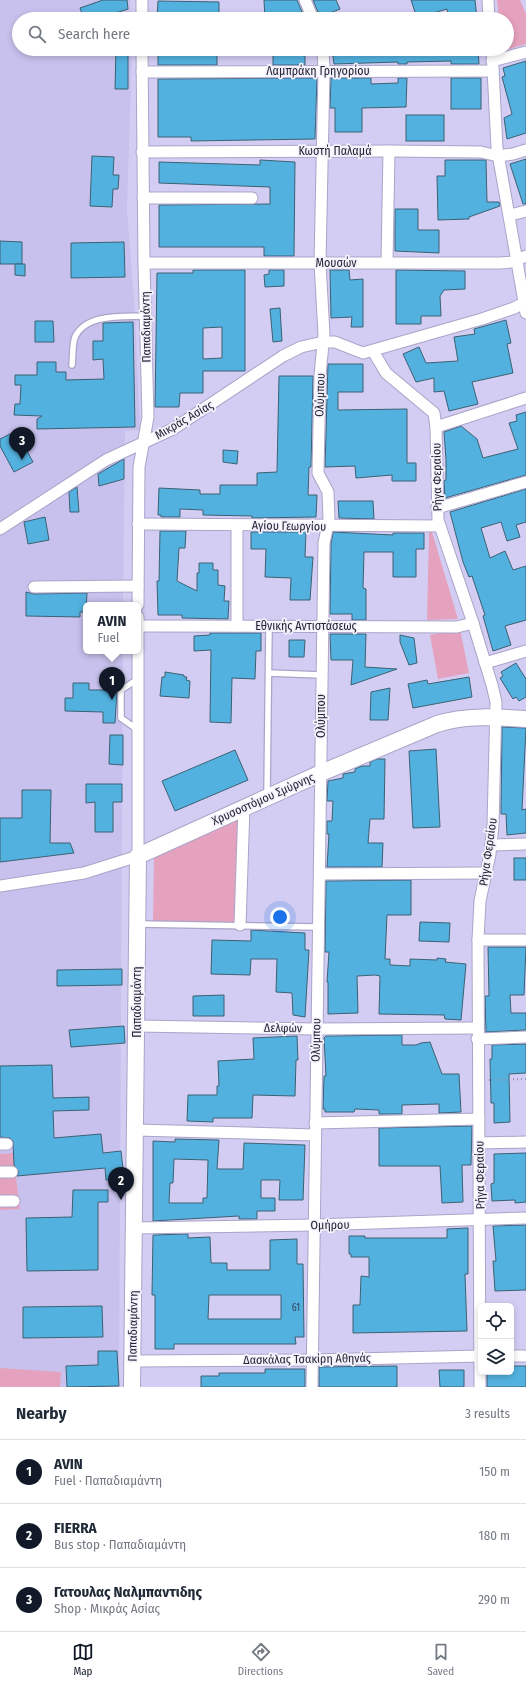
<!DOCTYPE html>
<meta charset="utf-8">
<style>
body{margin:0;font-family:"Fira Sans Condensed",sans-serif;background:#f2f2f3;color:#1f2937}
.controls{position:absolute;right:12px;bottom:12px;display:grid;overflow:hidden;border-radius:6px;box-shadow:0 2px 6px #0003}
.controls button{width:36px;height:36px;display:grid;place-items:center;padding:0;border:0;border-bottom:1px solid #e0e1e3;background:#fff;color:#1f2937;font:20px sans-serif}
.you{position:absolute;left:280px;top:917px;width:14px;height:14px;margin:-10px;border:3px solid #fff;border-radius:50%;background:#1a73e8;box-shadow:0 0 0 6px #1a73e833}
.badge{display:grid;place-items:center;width:26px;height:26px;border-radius:50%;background:#111827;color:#fff;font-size:13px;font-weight:700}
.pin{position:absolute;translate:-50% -33px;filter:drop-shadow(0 1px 2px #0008)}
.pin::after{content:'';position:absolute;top:21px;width:14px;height:12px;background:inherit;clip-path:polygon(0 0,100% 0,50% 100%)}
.popup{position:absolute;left:83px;top:602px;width:58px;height:52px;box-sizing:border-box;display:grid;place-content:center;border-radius:6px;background:#fff;filter:drop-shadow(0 1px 3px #0005);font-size:13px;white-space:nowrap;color:#747a83}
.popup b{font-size:15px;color:#1f2937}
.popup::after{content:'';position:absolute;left:50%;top:100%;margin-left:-8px;border:8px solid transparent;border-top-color:#fff}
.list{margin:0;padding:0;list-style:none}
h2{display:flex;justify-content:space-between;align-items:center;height:52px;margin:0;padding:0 16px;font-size:17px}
h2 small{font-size:13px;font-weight:400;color:#747a83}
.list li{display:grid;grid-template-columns:26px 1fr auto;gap:12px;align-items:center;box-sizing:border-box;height:64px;padding:0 16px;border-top:1px solid #e0e1e3}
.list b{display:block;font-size:15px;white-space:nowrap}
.list p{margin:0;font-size:13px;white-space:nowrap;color:#747a83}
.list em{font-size:13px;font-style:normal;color:#747a83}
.icon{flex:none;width:22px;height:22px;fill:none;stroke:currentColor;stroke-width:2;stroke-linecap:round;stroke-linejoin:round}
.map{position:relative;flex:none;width:526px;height:1387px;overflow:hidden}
.search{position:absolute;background:#fff;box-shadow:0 2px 6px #0003;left:12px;right:12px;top:12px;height:44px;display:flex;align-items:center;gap:10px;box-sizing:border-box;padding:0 14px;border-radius:22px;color:#747a83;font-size:15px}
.sheet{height:244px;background:#fff}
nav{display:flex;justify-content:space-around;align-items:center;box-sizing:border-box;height:56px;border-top:1px solid #e0e1e3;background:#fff;font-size:11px;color:#747a83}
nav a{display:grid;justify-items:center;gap:2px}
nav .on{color:#111827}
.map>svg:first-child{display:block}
.built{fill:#c8c1ed}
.green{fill:#e5a2be}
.building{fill:#53b1df;stroke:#3c6174;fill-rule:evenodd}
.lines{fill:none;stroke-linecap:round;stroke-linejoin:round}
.lane-casing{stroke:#aaa4c8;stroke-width:8}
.street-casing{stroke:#aaa4c8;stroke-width:13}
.secondary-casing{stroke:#aaa4c8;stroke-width:18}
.path{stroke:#948fad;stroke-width:2;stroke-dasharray:1 3;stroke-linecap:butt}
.lane{stroke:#fff;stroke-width:5.5}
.street{stroke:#fff;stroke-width:11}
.secondary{stroke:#fff;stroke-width:16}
.labels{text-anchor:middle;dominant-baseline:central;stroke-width:3.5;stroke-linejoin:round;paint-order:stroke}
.number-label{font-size:10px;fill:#31475d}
.street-label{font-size:12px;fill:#262432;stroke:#f3f2fd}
</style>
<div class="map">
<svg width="526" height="1387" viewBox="0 0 526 1387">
<rect width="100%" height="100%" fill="#d3cdf3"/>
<polygon class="built" points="0,0 130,0 131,19 19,19 19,49 132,49 127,210 135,313 140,430 125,431 123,605 86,605 86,651 123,651 119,1387 0,1387"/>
<g class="green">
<polygon points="497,0 520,0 526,14 526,44 502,51 502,49 507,49 507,19 499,19"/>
<polygon points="429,532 432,532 458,619 427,620"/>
<polygon points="460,629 469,673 438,679 430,635"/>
<polygon points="240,818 236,922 153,921 154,854"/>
<polygon points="13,1153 20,1209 0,1210 0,1154"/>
<polygon points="0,1368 61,1372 60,1387 0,1387"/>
</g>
<g class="building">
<polygon points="103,0 127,0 128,9 97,19 84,19 80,8"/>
<polygon points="264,0 297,0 305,19 265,19"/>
<polygon points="313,0 336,0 340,9 320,17"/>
<polygon points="411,0 475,0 477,19 449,19 447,9 417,18"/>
<polygon points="158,1 219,2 219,19 157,19"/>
<polygon points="116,49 128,49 128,89 115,89"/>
<rect x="158" y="49" width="59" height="16"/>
<rect x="273" y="49" width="32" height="16"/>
<polygon points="332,49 478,49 479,64 451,64 451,61 407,62 407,64 398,64 398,62 334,64"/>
<polygon points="526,61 526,133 507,139 504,118 512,114 502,77 505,76 503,68"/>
<polygon points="317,78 315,139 191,141 191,137 158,137 158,79"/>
<polygon points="331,78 371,78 371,84 398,83 398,78 407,78 406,107 362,108 362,132 335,132 335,108 330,108"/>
<rect x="451" y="78" width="30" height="31"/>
<rect x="406" y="115" width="38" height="26"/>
<polygon points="92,156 114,157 113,175 119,175 118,189 113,189 112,207 90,206"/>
<polygon points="526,159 526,204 523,204 510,164"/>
<polygon points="260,160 295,162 294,256 264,256 264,247 159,247 159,205 270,204 270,187 159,183 159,162 260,165"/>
<polygon points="445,160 486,160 487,202 499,202 500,206 469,217 469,219 438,220 437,176 445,176"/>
<polygon points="395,209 418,209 418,230 439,230 439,253 395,251"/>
<polygon points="0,241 22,242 22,264 0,264"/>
<polygon points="124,242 125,277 71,278 71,243"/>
<polygon points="15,264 25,264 25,276 15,275"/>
<path d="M193 270H245V371H203V393H180L179 407H155L157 273H193ZM222 327V358L203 359V328Z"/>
<polygon points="269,270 284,270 284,286 265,287 264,275 269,274"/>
<polygon points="330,270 349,270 350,280 363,279 363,327 351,327 352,317 331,318"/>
<polygon points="396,270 465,271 465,289 444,290 440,296 441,316 421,316 421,324 396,324"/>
<polygon points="280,308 282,341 273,342 270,309"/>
<polygon points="506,320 511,343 507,344 513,373 472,382 478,404 449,411 444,391 434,392 434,378 416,382 403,354 419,347 426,363 458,361 454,337 475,334 474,329"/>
<polygon points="35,321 53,321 54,342 35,342"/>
<polygon points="133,322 135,427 37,429 37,419 42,416 14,415 15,404 20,404 21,385 15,385 15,375 37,375 37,362 56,362 56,372 66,372 66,380 104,379 103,359 93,360 93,341 103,341 103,323"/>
<polygon points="328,364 363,364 363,392 338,392 338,410 407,409 407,463 416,463 416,481 392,481 392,475 356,478 355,466 325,467"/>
<polygon points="279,376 313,376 311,467 309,467 308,495 317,495 316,517 252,518 252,516 203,515 203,510 180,509 180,517 161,517 161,515 158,515 159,488 200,490 200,494 220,494 220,485 257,485 257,473 277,472"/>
<polygon points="526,412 526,475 445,498 444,481 446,480 446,460 444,432 461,426 477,439 483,458 518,449 509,423 517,421 516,415"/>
<polygon points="16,431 33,462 14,472 0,446 0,439"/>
<polygon points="223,450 238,451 237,464 223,462"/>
<polygon points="124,459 124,479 99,486 98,474"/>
<polygon points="77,487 79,512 70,512 69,492"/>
<polygon points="526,489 526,522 516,525 520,537 507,541 501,522 481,528 490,558 505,551 513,570 526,566 526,620 505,626 511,645 493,651 483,616 485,615 472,576 469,577 463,562 450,512"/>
<polygon points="338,501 373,501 374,519 339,518"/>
<polygon points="45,517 49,540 28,544 24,522"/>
<polygon points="160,531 186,531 185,548 179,548 177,581 197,591 197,573 199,573 199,563 213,563 213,570 218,570 218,585 225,586 224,601 229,601 228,619 182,618 182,615 158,615 157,581 159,581"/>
<polygon points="251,532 306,532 305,557 313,557 310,600 290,600 291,578 265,577 266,549 251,549"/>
<polygon points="333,532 393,535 393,533 424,533 424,549 416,549 416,577 393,577 393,552 364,552 363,588 366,589 366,620 352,620 352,614 330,614 331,544"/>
<polygon points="26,592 34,594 87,593 86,612 80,612 80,617 26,616"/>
<polygon points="210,633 261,633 261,651 256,651 255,679 232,678 231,723 210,722 211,650 194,651 194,636 210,635"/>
<polygon points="330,634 366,634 365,667 397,669 351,685 353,660 331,660"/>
<polygon points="400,635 414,638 417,663 409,665 400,642"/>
<polygon points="289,640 305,640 304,657 289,657"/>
<polygon points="516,663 526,679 526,697 519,701 516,697 513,699 500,678 503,676 501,672"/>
<polygon points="165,672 184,675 184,677 187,677 186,680 190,681 189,698 160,696 162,677 165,677"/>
<polygon points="469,677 472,697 413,708 408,684 427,680 428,684"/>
<polygon points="73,683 89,683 89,690 117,690 115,723 103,723 103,712 65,711 65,698 73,698"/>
<polygon points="390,688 388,720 370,720 371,692"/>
<polygon points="502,727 526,728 522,810 526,809 526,833 507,835 506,814 501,814"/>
<polygon points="110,735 123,735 123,765 109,764"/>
<polygon points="436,749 440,827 413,828 409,751"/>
<polygon points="235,750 248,780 175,811 162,781"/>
<polygon points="377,759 385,759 384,819 370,819 368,843 383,843 382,867 327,867 329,834 327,834 327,821 332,821 333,801 327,801 328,781 343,778 343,774 355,772 355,769 362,766 370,766 370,762"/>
<polygon points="86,784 122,784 122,802 113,802 113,832 95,832 95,802 86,803"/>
<polygon points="22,790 51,790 50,843 70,843 74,853 0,862 0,818 22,818"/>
<rect x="514" y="858" width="12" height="22"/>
<polygon points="411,880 411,915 387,915 385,959 390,959 390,965 410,966 410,959 437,960 437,958 446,959 445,962 466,964 461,1020 445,1019 444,1015 379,1014 380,976 375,975 357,976 358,1013 328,1014 328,982 327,982 329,952 325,952 326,881"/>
<polygon points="420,922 450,923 449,942 419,941"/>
<polygon points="251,930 305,933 305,950 309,950 305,1017 293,1015 292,993 276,992 277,959 251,959 250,975 211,974 212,940 251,941"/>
<polygon points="488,947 526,947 524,995 510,995 511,1013 526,1013 526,1030 486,1032 485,996 489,996"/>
<polygon points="122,969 122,985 57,986 57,970"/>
<polygon points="224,995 224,1016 193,1016 193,996"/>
<polygon points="124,1026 125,1043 71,1047 69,1030"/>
<polygon points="402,1035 402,1045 416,1045 421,1043 430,1042 442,1074 459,1074 461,1112 439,1113 439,1104 402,1105 402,1114 379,1114 379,1110 355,1109 354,1112 325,1112 325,1109 323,1109 324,1076 326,1076 324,1038 326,1036"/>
<polygon points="297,1036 298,1060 296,1060 295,1096 253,1095 252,1118 213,1118 213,1122 187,1121 188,1095 217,1095 217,1086 219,1086 218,1061 254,1059 253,1038"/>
<polygon points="526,1044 526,1073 509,1074 510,1122 494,1123 494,1103 491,1103 490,1059 492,1059 492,1045"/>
<polygon points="52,1065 53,1098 89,1097 89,1110 53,1111 54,1138 101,1134 103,1153 121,1151 124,1178 106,1180 105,1168 17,1176 19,1172 14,1165 13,1141 10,1138 0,1137 0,1066"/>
<polygon points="472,1126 471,1165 462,1165 463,1202 442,1203 440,1166 379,1166 379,1128"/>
<path d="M175 1139 219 1140 217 1169H243L244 1143 305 1145 303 1200H279L280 1180H261V1198H275V1211H257V1219H239V1216L153 1221V1141L175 1142ZM174 1159 208 1160 207 1198H203V1203H169L170 1183H173Z"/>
<polygon points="526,1153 526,1202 515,1203 515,1200 492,1201 491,1184 494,1183 494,1154"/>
<polygon points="73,1190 108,1190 108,1202 98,1202 98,1270 27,1271 26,1218 72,1217"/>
<polygon points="526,1225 526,1290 495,1291 493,1261 496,1261 493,1226"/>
<polygon points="468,1228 468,1274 465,1274 467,1331 353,1333 353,1305 360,1305 361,1276 369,1277 369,1257 351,1257 351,1254 349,1254 349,1236 365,1236 365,1238 447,1238 447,1229"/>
<path d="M188 1234V1238L210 1237 211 1263H227V1270H270V1240L297 1239V1264H303L304 1337H295L296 1344H174V1349H155V1295H152L153 1235ZM209 1295H281V1319H208Z"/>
<polygon points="102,1306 103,1337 23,1338 23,1307"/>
<polygon points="98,1351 117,1351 119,1386 67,1387 66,1366 98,1365"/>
<polygon points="397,1366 397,1387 319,1387 319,1367"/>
<polygon points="511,1366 526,1366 526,1387 487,1387 487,1372 511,1372"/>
<polygon points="265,1369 305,1369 305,1387 201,1387 201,1376 219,1376 219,1373 265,1373"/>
<polygon points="439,1370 464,1370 464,1387 440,1387"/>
</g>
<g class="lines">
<g class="lane-casing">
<g id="lane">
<path d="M72 365C73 357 72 345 75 337 86 313 123 317 145 316"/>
<polyline points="269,673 321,675"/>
<polyline points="138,679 121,690 121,718 138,730"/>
<polyline points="267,795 269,626"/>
<polyline points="139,924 318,927"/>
</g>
</g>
<g class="street-casing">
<g id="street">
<polyline points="142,0 142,19"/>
<polyline points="305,0 313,19"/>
<polyline points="488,0 489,19"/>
<polyline points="492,49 497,148 526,313"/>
<polyline points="492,61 526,52"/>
<polyline points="142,72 493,71"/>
<polyline points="142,152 389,151 481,152 498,156 513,154 526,150"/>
<polyline points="143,198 252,198"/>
<polyline points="510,215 526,211"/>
<polyline points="387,262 389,151"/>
<polyline points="144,263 500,263 512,262 526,256"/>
<polyline points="373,351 386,373 434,413 436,427 438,520 473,623 492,685 496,702 493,825 490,854 480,901 478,940 480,1387"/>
<polyline points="436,427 526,398"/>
<polyline points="437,508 526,482"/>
<polyline points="138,524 440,526"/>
<polyline points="0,529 106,460 173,429 283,356 301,347 323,342 335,342 363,353 482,319 514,308 526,302"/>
<polyline points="34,587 138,586"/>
<polyline points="138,605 139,467 148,417 144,263 142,49"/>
<polyline points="138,626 457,627 473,623"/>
<polyline points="237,626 237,526"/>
<polyline points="485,663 526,651"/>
<polyline points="491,845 526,844"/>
<polyline points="320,874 486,873"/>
<polyline points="0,886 84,873 138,856 138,617"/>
<polyline points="240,925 244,807"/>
<polyline points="478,940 526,940"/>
<polyline points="137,1026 316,1029 477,1028"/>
<polyline points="477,1039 526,1037"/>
<polyline points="315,1123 479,1119"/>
<polyline points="136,1130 315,1135"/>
<polyline points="479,1143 526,1142"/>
<polyline points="0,1144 7,1144"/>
<polyline points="0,1172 12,1172"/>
<polyline points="0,1201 14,1201"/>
<polyline points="135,1228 314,1225 526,1218"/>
<polyline points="511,1356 526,1356"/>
<polyline points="132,1361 312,1360 481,1356"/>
<path d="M312 1387C318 1106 318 824 324 543L329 520 328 492 318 473 320 375 324 334 320 263 324 71 323 49"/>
</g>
</g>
<g class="secondary-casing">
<path id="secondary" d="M132 1387 138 856 321 773 437 724C466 715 497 717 526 719"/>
</g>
<polyline class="path" points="489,1080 526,1079"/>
<use href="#lane" class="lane"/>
<use href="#street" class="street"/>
<use href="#secondary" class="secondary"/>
</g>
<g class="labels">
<g class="number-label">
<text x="296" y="1308">61</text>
</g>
<g class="street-label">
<text x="318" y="71">Λαμπράκη Γρηγορίου</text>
<text x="335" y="151">Κωστή Παλαμά</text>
<text x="336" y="263">Μουσών</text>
<text transform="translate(146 327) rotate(-91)">Παπαδιαμάντη</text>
<text transform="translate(320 395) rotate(-88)">Ολύμπου</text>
<text transform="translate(184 420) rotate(-30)">Μικράς Ασίας</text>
<text transform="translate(437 477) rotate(-91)">Ρήγα Φεραίου</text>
<text transform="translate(289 526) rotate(1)">Αγίου Γεωργίου</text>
<text x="306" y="626">Εθνικής Αντιστάσεως</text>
<text transform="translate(321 716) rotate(-90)">Ολύμπου</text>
<text transform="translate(263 799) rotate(-24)">Χρυσοστόμου Σμύρνης</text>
<text transform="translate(488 852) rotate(-82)">Ρήγα Φεραίου</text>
<text transform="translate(137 1002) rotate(-90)">Παπαδιαμάντη</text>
<text transform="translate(283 1028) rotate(1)">Δελφών</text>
<text transform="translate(316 1040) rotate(-89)">Ολύμπου</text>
<text transform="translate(480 1175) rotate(-91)">Ρήγα Φεραίου</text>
<text transform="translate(330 1225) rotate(-1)">Ομήρου</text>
<text transform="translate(133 1326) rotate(-89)">Παπαδιαμάντη</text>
<text transform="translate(307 1359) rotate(-1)">Δασκάλας Τσακίρη Αθηνάς</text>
</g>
</g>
</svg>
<div class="controls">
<button><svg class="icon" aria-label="locate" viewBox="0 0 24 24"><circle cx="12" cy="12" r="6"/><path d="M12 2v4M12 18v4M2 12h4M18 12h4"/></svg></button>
<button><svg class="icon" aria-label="layers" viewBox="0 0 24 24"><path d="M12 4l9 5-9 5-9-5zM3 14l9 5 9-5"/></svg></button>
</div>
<div class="you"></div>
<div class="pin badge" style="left:112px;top:700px">1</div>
<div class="popup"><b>AVIN</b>Fuel</div>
<div class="pin badge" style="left:121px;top:1200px">2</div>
<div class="pin badge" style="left:22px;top:460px">3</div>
<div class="search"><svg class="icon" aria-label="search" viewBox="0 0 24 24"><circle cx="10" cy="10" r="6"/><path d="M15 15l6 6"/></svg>Search here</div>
</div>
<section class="sheet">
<h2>Nearby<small>3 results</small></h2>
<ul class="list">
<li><span class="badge">1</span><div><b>AVIN</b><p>Fuel · Παπαδιαμάντη</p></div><em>150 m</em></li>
<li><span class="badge">2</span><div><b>FIERRA</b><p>Bus stop · Παπαδιαμάντη</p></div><em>180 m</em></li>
<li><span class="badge">3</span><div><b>Γατουλας Ναλμπαντιδης</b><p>Shop · Μικράς Ασίας</p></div><em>290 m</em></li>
</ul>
</section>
<nav>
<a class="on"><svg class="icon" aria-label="map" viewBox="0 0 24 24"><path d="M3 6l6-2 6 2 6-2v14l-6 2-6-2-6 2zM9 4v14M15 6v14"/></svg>Map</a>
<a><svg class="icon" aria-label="directions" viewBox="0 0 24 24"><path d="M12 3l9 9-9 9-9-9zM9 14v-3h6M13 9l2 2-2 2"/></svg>Directions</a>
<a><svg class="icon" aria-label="saved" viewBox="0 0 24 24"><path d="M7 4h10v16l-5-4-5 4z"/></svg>Saved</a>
</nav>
